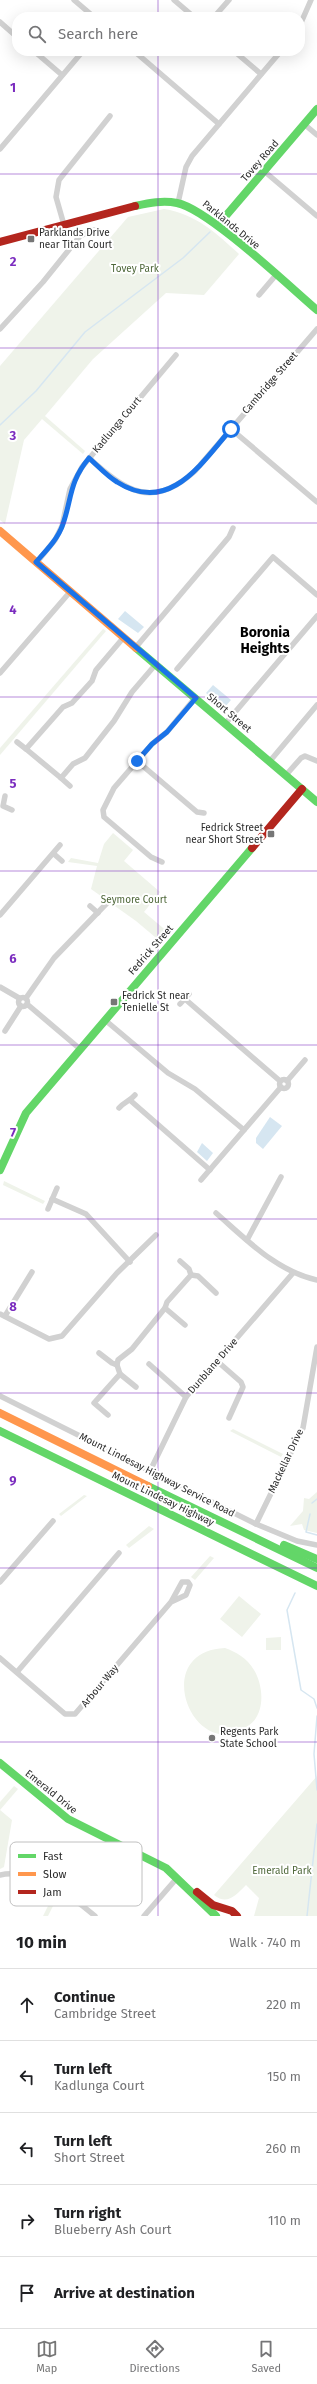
<!DOCTYPE html>
<meta charset="utf-8">
<style>
body{margin:0;font-family:"Fira Sans",sans-serif;background:#f2f2f2;color:#202124}
.stop{position:absolute;width:12px;height:12px;margin:-9px;border:3px solid #1a73e8;border-radius:50%;background:#fff}
.stop.end{background:#1a73e8;border-color:#fff;box-shadow:0 1px 4px #0008}
.list{margin:0;padding:0;list-style:none}
h2{display:flex;justify-content:space-between;align-items:center;height:52px;margin:0;padding:0 16px;font-size:17px}
h2 small{font-size:13px;font-weight:400;color:#757577}
.list li{display:grid;grid-template-columns:26px 1fr auto;gap:12px;align-items:center;box-sizing:border-box;height:72px;padding:0 16px;border-top:1px solid #e0e0e0}
.list b{display:block;font-size:15px;white-space:nowrap}
.list p{margin:0;font-size:13px;white-space:nowrap;color:#757577}
.list em{font-size:13px;font-style:normal;color:#757577}
.icon{flex:none;width:22px;height:22px;fill:none;stroke:currentColor;stroke-width:2;stroke-linecap:round;stroke-linejoin:round}
.map{position:relative;flex:none;width:317px;height:1916px;overflow:hidden}
.search{position:absolute;background:#fff;box-shadow:0 4px 16px #0002;left:12px;right:12px;top:12px;height:44px;display:flex;align-items:center;gap:10px;box-sizing:border-box;padding:0 14px;border-radius:16px;color:#757577;font-size:15px}
.sheet{height:412px;background:#fff}
nav{display:flex;justify-content:space-around;align-items:center;box-sizing:border-box;height:56px;border-top:1px solid #e0e0e0;background:#fff;font-size:11px;color:#757577}
nav a{display:grid;justify-items:center;gap:2px}
nav .on{color:#767676}
.map>svg:first-child{display:block}
.green{fill:#eff3ea}
.water{fill:#d6e6f1}
.lines{fill:none;stroke-linecap:round;stroke-linejoin:round}
.stream{stroke:#d6e6f1;stroke-width:1.5}
.street{stroke:#d1d1d1;stroke-width:5.5}
.fast{stroke:#63d668;stroke-width:8}
.slow{stroke:#ff974d;stroke-width:8}
.jam{stroke:#b3261e;stroke-width:8}
.route{stroke:#1a73e8;stroke-width:5}
.grid{fill:none;stroke:#7b2cbf;stroke-width:1;stroke-opacity:0.55}
.poi-dot{fill:#767676;stroke:#fff;stroke-width:1.5}
.labels{text-anchor:middle;dominant-baseline:central;stroke-width:4;stroke-linejoin:round;paint-order:stroke}
.street-label{font-size:10px;fill:#2c2c2c;stroke:#fff}
.poi-label{font-size:10px;fill:#2c2c2c;stroke:#fff;text-anchor:start}
.park-label{font-size:10px;fill:#4f683a;stroke:#fff}
.district-label{font-size:14px;font-weight:bold;fill:#000;stroke:#fff}
.key{fill:#fff;stroke:#c0c0c0;stroke-width:1}
.key-label{font-size:11px;fill:#2c2c2c}
.grid-label{font-size:13px;text-anchor:middle;font-weight:bold;fill:#7b2cbf;stroke:#fff;stroke-width:4;stroke-linejoin:round;paint-order:stroke}
</style>
<div class="map">
<svg width="317" height="1916" viewBox="0 0 317 1916">
<rect width="100%" height="100%" fill="#fff"/>
<g class="green">
<path d="M164 209C196 214 216 233 239 254L204 295 166 293 93 359 45 416 85 451 83 454 42 419 24 440 5 524 0 520V366L128 217Z"/>
<polygon points="103,629 106,631 0,755 0,748"/>
<polygon points="113,833 133,850 124,861 160,892 144,912 169,933 161,942 136,921 91,889 97,866 68,862 71,858 98,863 104,844"/>
<polygon points="4,1181 45,1201 43,1204 3,1185"/>
<polygon points="233,1429 283,1454 281,1457 230,1431"/>
<polygon points="317,1492 317,1533 304,1530 302,1524 290,1526 303,1511 304,1498 309,1499"/>
<polygon points="84,1495 87,1496 61,1516 59,1514"/>
<polygon points="149,1526 154,1529 129,1548 126,1545"/>
<polygon points="210,1556 214,1558 195,1580 191,1577"/>
<polygon points="239,1596 261,1614 242,1637 220,1619"/>
<polygon points="281,1637 281,1650 266,1650 266,1638"/>
<path d="M225 1648C236 1652 247 1658 254 1670 264 1686 266 1717 246 1727 242 1729 237 1733 233 1734 185 1744 156 1651 225 1648Z"/>
<path d="M317 1776V1916H254L259 1898 246 1885C236 1895 227 1906 214 1895Z"/>
<polygon points="14,1786 18,1789 0,1810 12,1820 4,1867 0,1869 0,1802"/>
<polygon points="53,1896 57,1898 48,1916 43,1916"/>
</g>
<g class="water">
<polygon points="125,611 144,627 138,633 118,619"/>
<polygon points="213,685 231,700 224,708 206,693"/>
<polygon points="270,1117 282,1126 263,1149 256,1143 256,1138"/>
<polygon points="202,1143 213,1153 207,1161 197,1152"/>
</g>
<g class="lines">
<g class="stream">
<polyline points="0,425 36,391 85,332 183,258 210,232"/>
<polyline points="312,1503 317,1499"/>
<polyline points="310,1514 306,1532 317,1535"/>
<polyline points="295,1593 287,1610 301,1690 314,1699 317,1708"/>
<polyline points="317,1716 314,1754 317,1790"/>
<polyline points="307,1916 317,1824"/>
</g>
<g class="street">
<polyline points="74,0 94,17"/>
<polyline points="174,0 194,17"/>
<polyline points="214,17 229,0"/>
<polyline points="0,22 17,37"/>
<polyline points="300,25 311,0"/>
<polyline points="34,51 62,75"/>
<polyline points="134,51 219,124"/>
<polyline points="234,51 261,74"/>
<polyline points="304,124 317,135"/>
<polyline points="0,149 83,51"/>
<polyline points="264,171 317,216"/>
<polyline points="178,203 186,167 192,156 281,51"/>
<polyline points="64,225 56,197 59,180 110,116"/>
<polyline points="259,295 276,275"/>
<polyline points="0,329 43,282 80,236 94,230"/>
<polyline points="231,429 317,502"/>
<path d="M89 458C126 491 152 510 195 471L317 329"/>
<polyline points="37,562 55,540 62,526 70,489 82,467 176,355"/>
<polyline points="124,637 96,670 92,681 72,703 63,707 26,749 61,778 73,764 85,758 114,721 132,692 156,664"/>
<polyline points="136,647 229,537 233,528"/>
<polyline points="177,669 273,557 317,595"/>
<polyline points="0,673 70,592"/>
<polyline points="225,724 317,616"/>
<polyline points="17,742 26,749"/>
<polyline points="137,761 197,812 204,813"/>
<polyline points="270,761 317,705"/>
<polyline points="286,775 301,758 305,756 317,761"/>
<polyline points="61,778 70,786"/>
<polyline points="5,796 3,806 12,810"/>
<polyline points="54,854 62,861"/>
<polyline points="162,862 151,857 104,817 103,810 114,788 152,744 167,732 195,698"/>
<polyline points="90,906 98,913"/>
<polyline points="0,915 60,845"/>
<polyline points="0,987 19,998"/>
<circle cx="23" cy="1002" r="4.5"/>
<polyline points="26,998 54,958 107,903"/>
<polyline points="185,999 280,1081"/>
<polyline points="27,1004 80,1049"/>
<polyline points="180,1004 189,994"/>
<polyline points="105,1020 168,1073 195,1089 244,1130"/>
<polyline points="5,1031 21,1006"/>
<circle cx="284" cy="1084" r="4.5"/>
<polyline points="287,1081 305,1060"/>
<polyline points="131,1101 210,1170"/>
<path d="M119 1108C124 1102 130 1101 135 1095"/>
<polyline points="201,1180 281,1087"/>
<polyline points="52,1199 86,1214 130,1262"/>
<polyline points="48,1209 57,1188"/>
<path d="M216 1213C247 1240 276 1271 317 1280"/>
<polyline points="247,1240 281,1177"/>
<polyline points="191,1275 198,1276 216,1293"/>
<polyline points="165,1308 185,1325"/>
<polyline points="0,1314 49,1339 62,1336 117,1273 156,1235"/>
<polyline points="5,1316 32,1272"/>
<polyline points="99,1353 112,1363 117,1365"/>
<polyline points="217,1361 241,1382 243,1387 229,1418"/>
<polyline points="149,1364 186,1397"/>
<polyline points="120,1374 136,1387"/>
<polyline points="0,1396 256,1524 297,1541 317,1545"/>
<polyline points="108,1415 94,1403 120,1374 117,1365 118,1360 132,1349 165,1308 167,1302 191,1275 189,1269 180,1261"/>
<polyline points="150,1471 186,1397 293,1273"/>
<polyline points="256,1524 303,1428 317,1347"/>
<polyline points="0,1582 53,1521"/>
<polyline points="0,1658 65,1714 75,1714 171,1602 182,1582 188,1582 190,1585 186,1595 171,1602"/>
<polyline points="17,1672 119,1553"/>
<path d="M0 1875C29 1867 73 1897 95 1916"/>
<polyline points="144,1916 177,1878"/>
</g>
<g class="fast">
<path d="M135 206C149 203 163 200 177 203 208 209 289 286 317 310"/>
<polyline points="218,225 317,109"/>
<polyline points="136,648 317,802"/>
<polyline points="0,1170 26,1113 252,848"/>
<polyline points="0,1431 317,1586"/>
<polyline points="148,1486 317,1568"/>
<polyline points="284,1545 317,1559"/>
<polyline points="0,1763 68,1819 166,1868 216,1916"/>
</g>
<g class="slow">
<polyline points="0,531 136,648"/>
<polyline points="0,1413 148,1486"/>
</g>
<g class="jam">
<polyline points="0,242 135,206"/>
<polyline points="252,848 302,789"/>
<polyline points="197,1892 213,1905 232,1911 237,1916"/>
</g>
</g>
<g class="lines">
<path class="route" d="M137 761 152 744 167 732 196 698 36 562C46 551 58 539 63 524 72 498 69 482 89 458 98 466 107 476 117 482 169 515 201 464 231 429"/>
</g>
<path class="grid" d="M158 0V17M158 51V1916M0 174H317M0 348H317M0 523H317M0 697H317M0 871H317M0 1045H317M0 1219H317M0 1393H317M0 1568H317M0 1742H317"/>
<g class="poi-dot">
<rect x="27" y="235" width="8" height="8" rx="2"/>
<rect x="267" y="830" width="8" height="8" rx="2"/>
<rect x="110" y="998" width="8" height="8" rx="2"/>
<circle cx="212" cy="1738" r="4"/>
</g>
<g class="labels">
<g class="street-label">
<text transform="translate(260 161) rotate(-49)">Tovey Road</text>
<text transform="translate(231 225) rotate(39)">Parklands Drive</text>
<text transform="translate(270 383) rotate(-49)">Cambridge Street</text>
<text transform="translate(117 425) rotate(-50)">Kadlunga Court</text>
<text transform="translate(229 713) rotate(40)">Short Street</text>
<text transform="translate(151 950) rotate(-49)">Fedrick Street</text>
<text transform="translate(213 1366) rotate(-49)">Dunblane Drive</text>
<text transform="translate(286 1461) rotate(-65)">Mackellar Drive</text>
<text transform="translate(157 1475) rotate(27)">Mount Lindesay Highway Service Road</text>
<text transform="translate(163 1499) rotate(26)">Mount Lindesay Highway</text>
<text transform="translate(100 1686) rotate(-50)">Arbour Way</text>
<text transform="translate(51 1792) rotate(39)">Emerald Drive</text>
</g>
<g class="poi-label">
<text x="39" y="233">Parklands Drive<tspan x="39" dy="12">near Titan Court</tspan></text>
<text x="263" y="828" text-anchor="end">Fedrick Street<tspan x="263" dy="12">near Short Street</tspan></text>
<text x="122" y="996">Fedrick St near<tspan x="122" dy="12">Tenielle St</tspan></text>
<text x="220" y="1732">Regents Park<tspan x="220" dy="12">State School</tspan></text>
</g>
<g class="park-label">
<text x="135" y="269">Tovey Park</text>
<text x="134" y="900">Seymore Court</text>
<text x="282" y="1871">Emerald Park</text>
</g>
<g class="district-label">
<text x="265" y="632">Boronia<tspan x="265" dy="16">Heights</tspan></text>
</g>
</g>
<rect x="10" y="1842" width="132" height="64" rx="6" class="key"/>
<rect x="18" y="1854" width="18" height="4" fill="#63d668"/>
<rect x="18" y="1872" width="18" height="4" fill="#ff974d"/>
<rect x="18" y="1890" width="18" height="4" fill="#b3261e"/>
<g class="key-label">
<text x="43" y="1860">Fast</text>
<text x="43" y="1878">Slow</text>
<text x="43" y="1896">Jam</text>
</g>
<g class="grid-label">
<text x="13" y="92">1</text>
<text x="13" y="266">2</text>
<text x="13" y="440">3</text>
<text x="13" y="614">4</text>
<text x="13" y="788">5</text>
<text x="13" y="963">6</text>
<text x="13" y="1137">7</text>
<text x="13" y="1311">8</text>
<text x="13" y="1485">9</text>
</g>
</svg>
<div class="stop" style="left:231px;top:429px"></div>
<div class="stop end" style="left:137px;top:761px"></div>
<div class="search"><svg class="icon" aria-label="search" viewBox="0 0 24 24"><circle cx="10" cy="10" r="6"/><path d="M15 15l6 6"/></svg>Search here</div>
</div>
<section class="sheet">
<h2>10 min<small>Walk · 740 m</small></h2>
<ul class="list">
<li><svg class="icon" aria-label="ahead" viewBox="0 0 24 24"><path d="M12 20V5M6 11l6-6 6 6"/></svg><div><b>Continue</b><p>Cambridge Street</p></div><em>220 m</em></li>
<li><svg class="icon" aria-label="left" viewBox="0 0 24 24"><path d="M17 20v-9H6M10 6l-5 5 5 5"/></svg><div><b>Turn left</b><p>Kadlunga Court</p></div><em>150 m</em></li>
<li><svg class="icon" aria-label="left" viewBox="0 0 24 24"><path d="M17 20v-9H6M10 6l-5 5 5 5"/></svg><div><b>Turn left</b><p>Short Street</p></div><em>260 m</em></li>
<li><svg class="icon" aria-label="right" viewBox="0 0 24 24"><path d="M7 20v-9h11M14 6l5 5-5 5"/></svg><div><b>Turn right</b><p>Blueberry Ash Court</p></div><em>110 m</em></li>
<li><svg class="icon" aria-label="arrive" viewBox="0 0 24 24"><path d="M6 21V4h12l-3 4 3 4H6"/></svg><div><b>Arrive at destination</b></div></li>
</ul>
</section>
<nav>
<a class="on"><svg class="icon" aria-label="map" viewBox="0 0 24 24"><path d="M3 6l6-2 6 2 6-2v14l-6 2-6-2-6 2zM9 4v14M15 6v14"/></svg>Map</a>
<a><svg class="icon" aria-label="directions" viewBox="0 0 24 24"><path d="M12 3l9 9-9 9-9-9zM9 14v-3h6M13 9l2 2-2 2"/></svg>Directions</a>
<a><svg class="icon" aria-label="saved" viewBox="0 0 24 24"><path d="M7 4h10v16l-5-4-5 4z"/></svg>Saved</a>
</nav>
